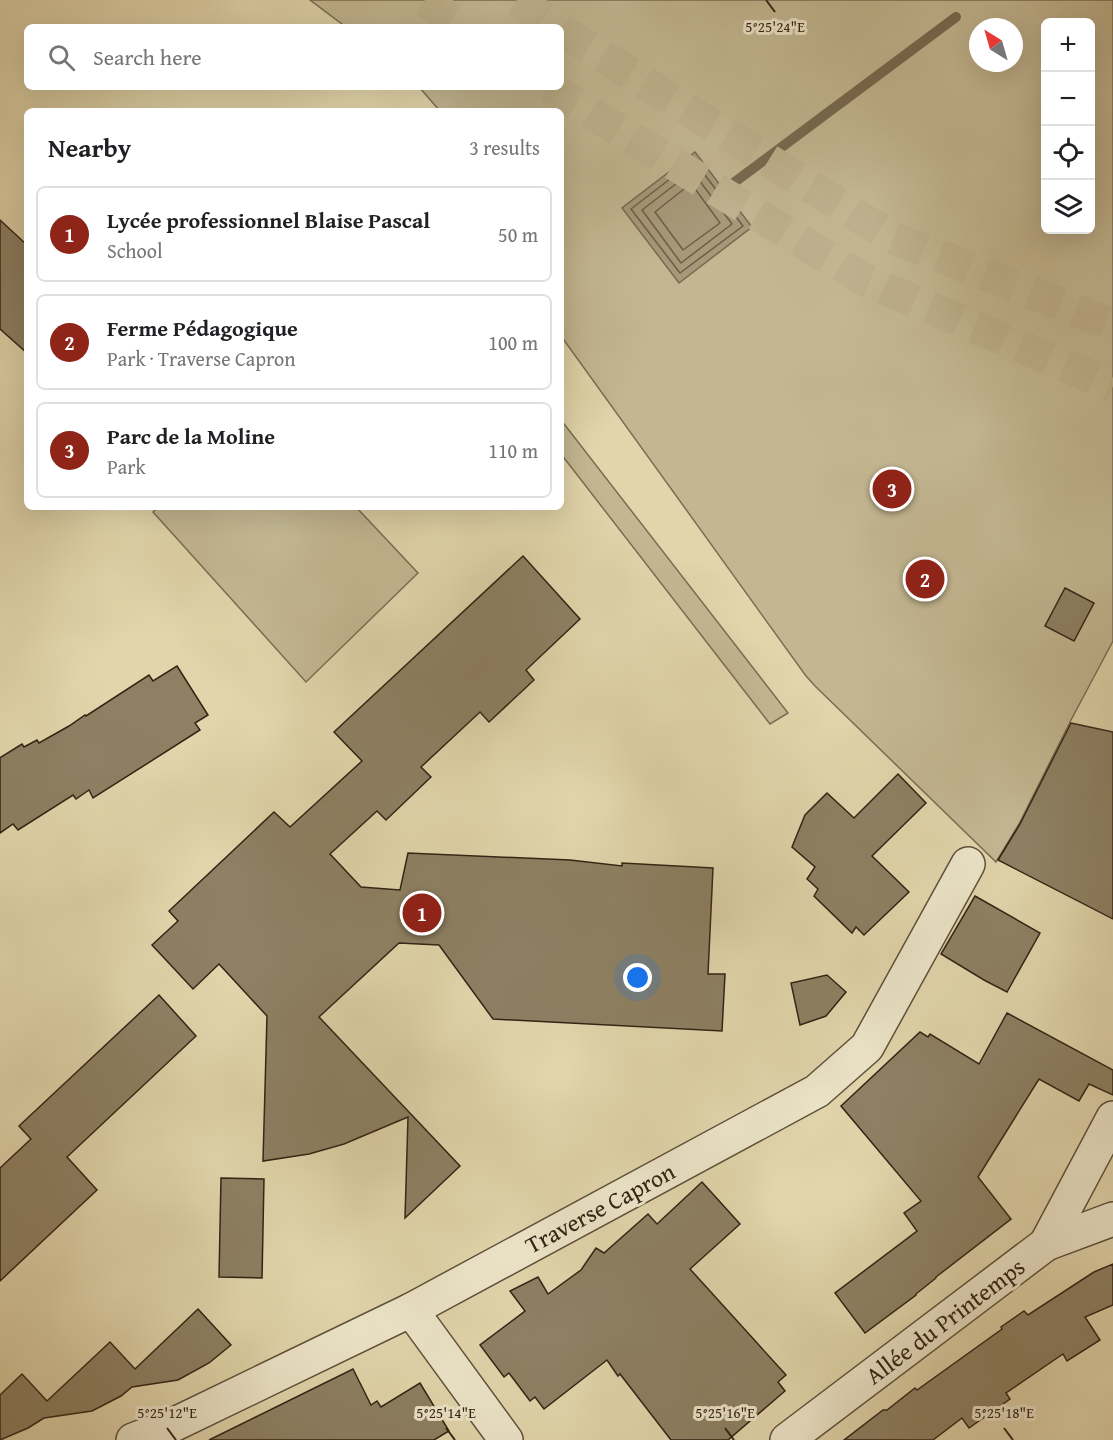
<!DOCTYPE html>
<meta charset="utf-8">
<style>
body{margin:0;font-family:"Gentium Book Plus",serif;background:#f2f2f2;color:#202124}
.controls{position:absolute;right:18px;top:18px;display:grid;overflow:hidden;border-radius:9px;box-shadow:0 6px 24px #0002}
.controls button{width:54px;height:54px;display:grid;place-items:center;padding:0;border:0;border-bottom:2px solid #e0e0e0;background:#fff;color:#202124;font:30px sans-serif}
.compass{position:absolute;left:969px;top:18px;width:54px;height:54px;border-radius:50%;background:#fff;box-shadow:0 6px 24px #0002;rotate:323deg}
.you{position:absolute;left:638px;top:978px;width:21px;height:21px;margin:-15px;border:4px solid #fff;border-radius:50%;background:#1a73e8;box-shadow:0 0 0 9px #1a73e833}
.badge{display:grid;place-items:center;width:39px;height:39px;border-radius:50%;background:#8f2418;color:#fff;font-size:20px;font-weight:700}
.pin{position:absolute;translate:-50% -50%;border:3px solid #fff;box-shadow:0 2px 6px #0006}
.list{margin:0;padding:0;list-style:none}
h2{display:flex;justify-content:space-between;align-items:center;height:78px;margin:0;padding:0 24px;font-size:26px}
h2 small{font-size:20px;font-weight:400;color:#757577}
.list li{display:grid;grid-template-columns:39px 1fr auto;gap:18px;align-items:center;box-sizing:border-box;height:96px;margin:0 12px 12px;padding:0 12px;border:2px solid #e0e0e0;border-radius:9px}
.list b{display:block;font-size:22px;white-space:nowrap}
.list p{margin:0;font-size:20px;white-space:nowrap;color:#757577}
.list em{font-size:20px;font-style:normal;color:#757577}
.icon{flex:none;width:33px;height:33px;fill:none;stroke:currentColor;stroke-width:2;stroke-linecap:round;stroke-linejoin:round}
.map{position:relative;flex:none;width:1113px;height:1440px;overflow:hidden}
.search{position:absolute;background:#fff;box-shadow:0 6px 24px #0002;left:24px;top:24px;width:540px;height:66px;display:flex;align-items:center;gap:15px;box-sizing:border-box;padding:0 21px;border-radius:9px;color:#757577;font-size:22px}
.panel{position:absolute;background:#fff;box-shadow:0 6px 24px #0002;left:24px;top:108px;width:540px;height:402px;border-radius:9px}
.map>svg:first-child{display:block}
.green{fill:#c3b792;stroke:#7a6d54;stroke-width:1.5;fill-rule:evenodd}
.water{fill:#a69878;stroke:#786950;stroke-width:1.5}
.lines{fill:none;stroke-linecap:round;stroke-linejoin:round}
.shore{stroke:#6c5e46;stroke-width:1.5}
.stream{stroke:#786950;stroke-width:10}
.building{fill:#8d8063;stroke:#322315;stroke-width:1.5}
.motorway-tunnel{stroke:#beb18d;stroke-width:33;stroke-dasharray:33 16;stroke-linecap:butt}
.minor-casing{stroke:#5e503a;stroke-width:36}
.minor{stroke:#ece4c8;stroke-width:33}
.ticks{fill:none;stroke:#322315;stroke-width:2}
.labels{text-anchor:middle;dominant-baseline:central;stroke-width:6;stroke-linejoin:round;paint-order:stroke}
.street-label{font-size:24px;fill:#322315;stroke:#ece4c8}
.ticks-label{font-size:15px;text-anchor:middle;fill:#322315;stroke:#ece4c8;stroke-width:6;stroke-linejoin:round;paint-order:stroke}
</style>
<div class="map">
<svg width="1113" height="1440" viewBox="0 0 1113 1440">
<rect width="100%" height="100%" fill="#e1d5ab"/>
<filter id="stains"><feTurbulence type="fractalNoise" baseFrequency=".00333" numOctaves="4"/><feColorMatrix values="0 0 0 0 .2 0 0 0 0 .09 0 0 0 0 .02 0 0 0 .5 -.17"/></filter>
<radialGradient id="worn" r=".72"><stop offset=".6" stop-color="#630" stop-opacity="0"/><stop offset="1" stop-color="#630" stop-opacity=".3"/></radialGradient>
<g class="green">
<path d="M310 0H1113V641L1071 720 1019 824 996 862 815 686 806 676 561 336V111H440L419 87H561V27H346ZM1046 22H1090V230H1046ZM978 27H1014V63H978Z"/>
<polygon points="561,420 788,713 770,724 561,454"/>
<polygon points="158,507 356,507 418,573 306,682 153,512"/>
</g>
<polygon class="water" points="695,152 752,227 679,283 622,208"/>
<g class="lines">
<g class="shore">
<polygon points="692,162 696,163 743,226 680,273 631,209"/>
<polygon points="693,172 732,224 681,263 642,210 690,173"/>
<polygon points="689,185 693,186 720,223 683,250 655,212"/>
</g>
<polyline class="stream" points="724,190 956,17"/>
</g>
<g class="building">
<polygon points="0,220 27,245 27,353 0,329"/>
<polygon points="523,556 580,619 526,670 534,680 489,722 480,712 421,767 431,777 386,820 377,811 330,854 361,887 400,890 408,853 570,860 622,866 622,863 713,868 708,974 725,974 722,1031 493,1019 439,945 399,943 319,1017 460,1166 405,1218 408,1117 344,1144 309,1154 263,1161 267,1016 219,964 193,989 152,945 178,921 169,911 274,812 290,827 362,761 334,732"/>
<polygon points="1065,588 1094,603 1074,641 1045,626"/>
<polygon points="177,666 208,715 195,723 200,730 93,798 89,790 76,799 73,795 18,830 13,824 0,833 0,758 1,757 22,744 24,747 37,740 39,743 69,726 85,715 86,716 149,675 153,681"/>
<polygon points="1071,723 1113,732 1113,919 998,860 1020,824"/>
<polygon points="898,774 926,803 872,856 909,892 864,935 856,927 852,933 814,896 818,889 807,879 815,867 792,847 805,815 827,793 854,818"/>
<polygon points="975,896 1040,933 1007,992 984,980 941,954"/>
<polygon points="827,975 846,992 826,1016 800,1025 791,983"/>
<polygon points="159,995 196,1036 67,1157 97,1190 0,1281 0,1168 31,1139 19,1126"/>
<polygon points="1007,1013 1113,1070 1113,1095 1089,1084 1079,1101 1039,1079 978,1177 1011,1219 936,1277 936,1278 916,1294 916,1295 865,1333 835,1293 917,1231 904,1213 921,1201 841,1106 920,1032 928,1037 930,1034 979,1064"/>
<polygon points="221,1178 264,1179 262,1278 219,1277"/>
<polygon points="702,1182 740,1224 690,1269 786,1375 778,1382 785,1391 728,1440 671,1440 620,1374 618,1376 607,1360 544,1409 535,1397 530,1401 509,1373 504,1377 480,1345 525,1311 510,1291 538,1277 548,1294 581,1270 596,1248 604,1253 648,1214 657,1224"/>
<polygon points="1113,1264 1113,1305 1085,1317 1100,1340 1067,1361 1063,1354 1006,1393 1010,1399 969,1428 962,1418 933,1440 844,1440 883,1410 887,1410 915,1388 917,1390 1002,1329 1001,1327 1024,1311 1028,1315 1094,1272"/>
<polygon points="198,1309 231,1345 209,1363 178,1380 132,1387 121,1396 92,1411 44,1418 28,1428 0,1440 0,1395 22,1374 47,1401 110,1342 135,1369"/>
<polygon points="353,1369 371,1405 377,1401 381,1407 420,1383 449,1431 434,1440 209,1440"/>
</g>
<g class="lines">
<g class="motorway-tunnel">
<polyline points="425,0 461,27"/>
<polyline points="517,0 557,27"/>
<polyline points="561,30 891,237 1113,325"/>
<polyline points="548,87 863,279 1113,386"/>
</g>
<g class="minor-casing">
<g id="minor">
<polyline points="1046,1244 1113,1118"/>
<polyline points="411,1310 506,1440"/>
<polyline points="133,1440 175,1424 411,1310 817,1091 867,1047 968,864"/>
<polyline points="787,1440 1046,1244 1113,1219"/>
</g>
</g>
<use href="#minor" class="minor"/>
</g>
<path class="ticks" d="M766 0 775 12M167 1428 176 1440M446 1428 455 1440M725 1428 734 1440M1004 1428 1013 1440"/>
<g class="labels">
<g class="street-label">
<text transform="translate(600 1208) rotate(-28)">Traverse Capron</text>
<text transform="translate(945 1321) rotate(-37)">Allée du Printemps</text>
</g>
</g>
<g class="ticks-label">
<text x="775" y="32">5°25'24"E</text>
<text x="167" y="1418">5°25'12"E</text>
<text x="446" y="1418">5°25'14"E</text>
<text x="725" y="1418">5°25'16"E</text>
<text x="1004" y="1418">5°25'18"E</text>
</g>
<rect width="100%" height="100%" filter="url(#stains)"/>
<rect width="100%" height="100%" fill="url(#worn)"/>
</svg>
<div class="controls">
<button>+</button>
<button>−</button>
<button><svg class="icon" aria-label="locate" viewBox="0 0 24 24"><circle cx="12" cy="12" r="6"/><path d="M12 2v4M12 18v4M2 12h4M18 12h4"/></svg></button>
<button><svg class="icon" aria-label="layers" viewBox="0 0 24 24"><path d="M12 4l9 5-9 5-9-5zM3 14l9 5 9-5"/></svg></button>
</div>
<svg class="compass" viewBox="-18 -18 36 36"><path d="M0-13l5 13h-10z" fill="#e53935"/><path d="M0 13l5-13h-10z" fill="#757577"/></svg>
<div class="you"></div>
<div class="pin badge" style="left:422px;top:913px">1</div>
<div class="pin badge" style="left:925px;top:579px">2</div>
<div class="pin badge" style="left:892px;top:489px">3</div>
<div class="search"><svg class="icon" aria-label="search" viewBox="0 0 24 24"><circle cx="10" cy="10" r="6"/><path d="M15 15l6 6"/></svg>Search here</div>
<section class="panel">
<h2>Nearby<small>3 results</small></h2>
<ul class="list">
<li><span class="badge">1</span><div><b>Lycée professionnel Blaise Pascal</b><p>School</p></div><em>50 m</em></li>
<li><span class="badge">2</span><div><b>Ferme Pédagogique</b><p>Park · Traverse Capron</p></div><em>100 m</em></li>
<li><span class="badge">3</span><div><b>Parc de la Moline</b><p>Park</p></div><em>110 m</em></li>
</ul>
</section>
</div>
